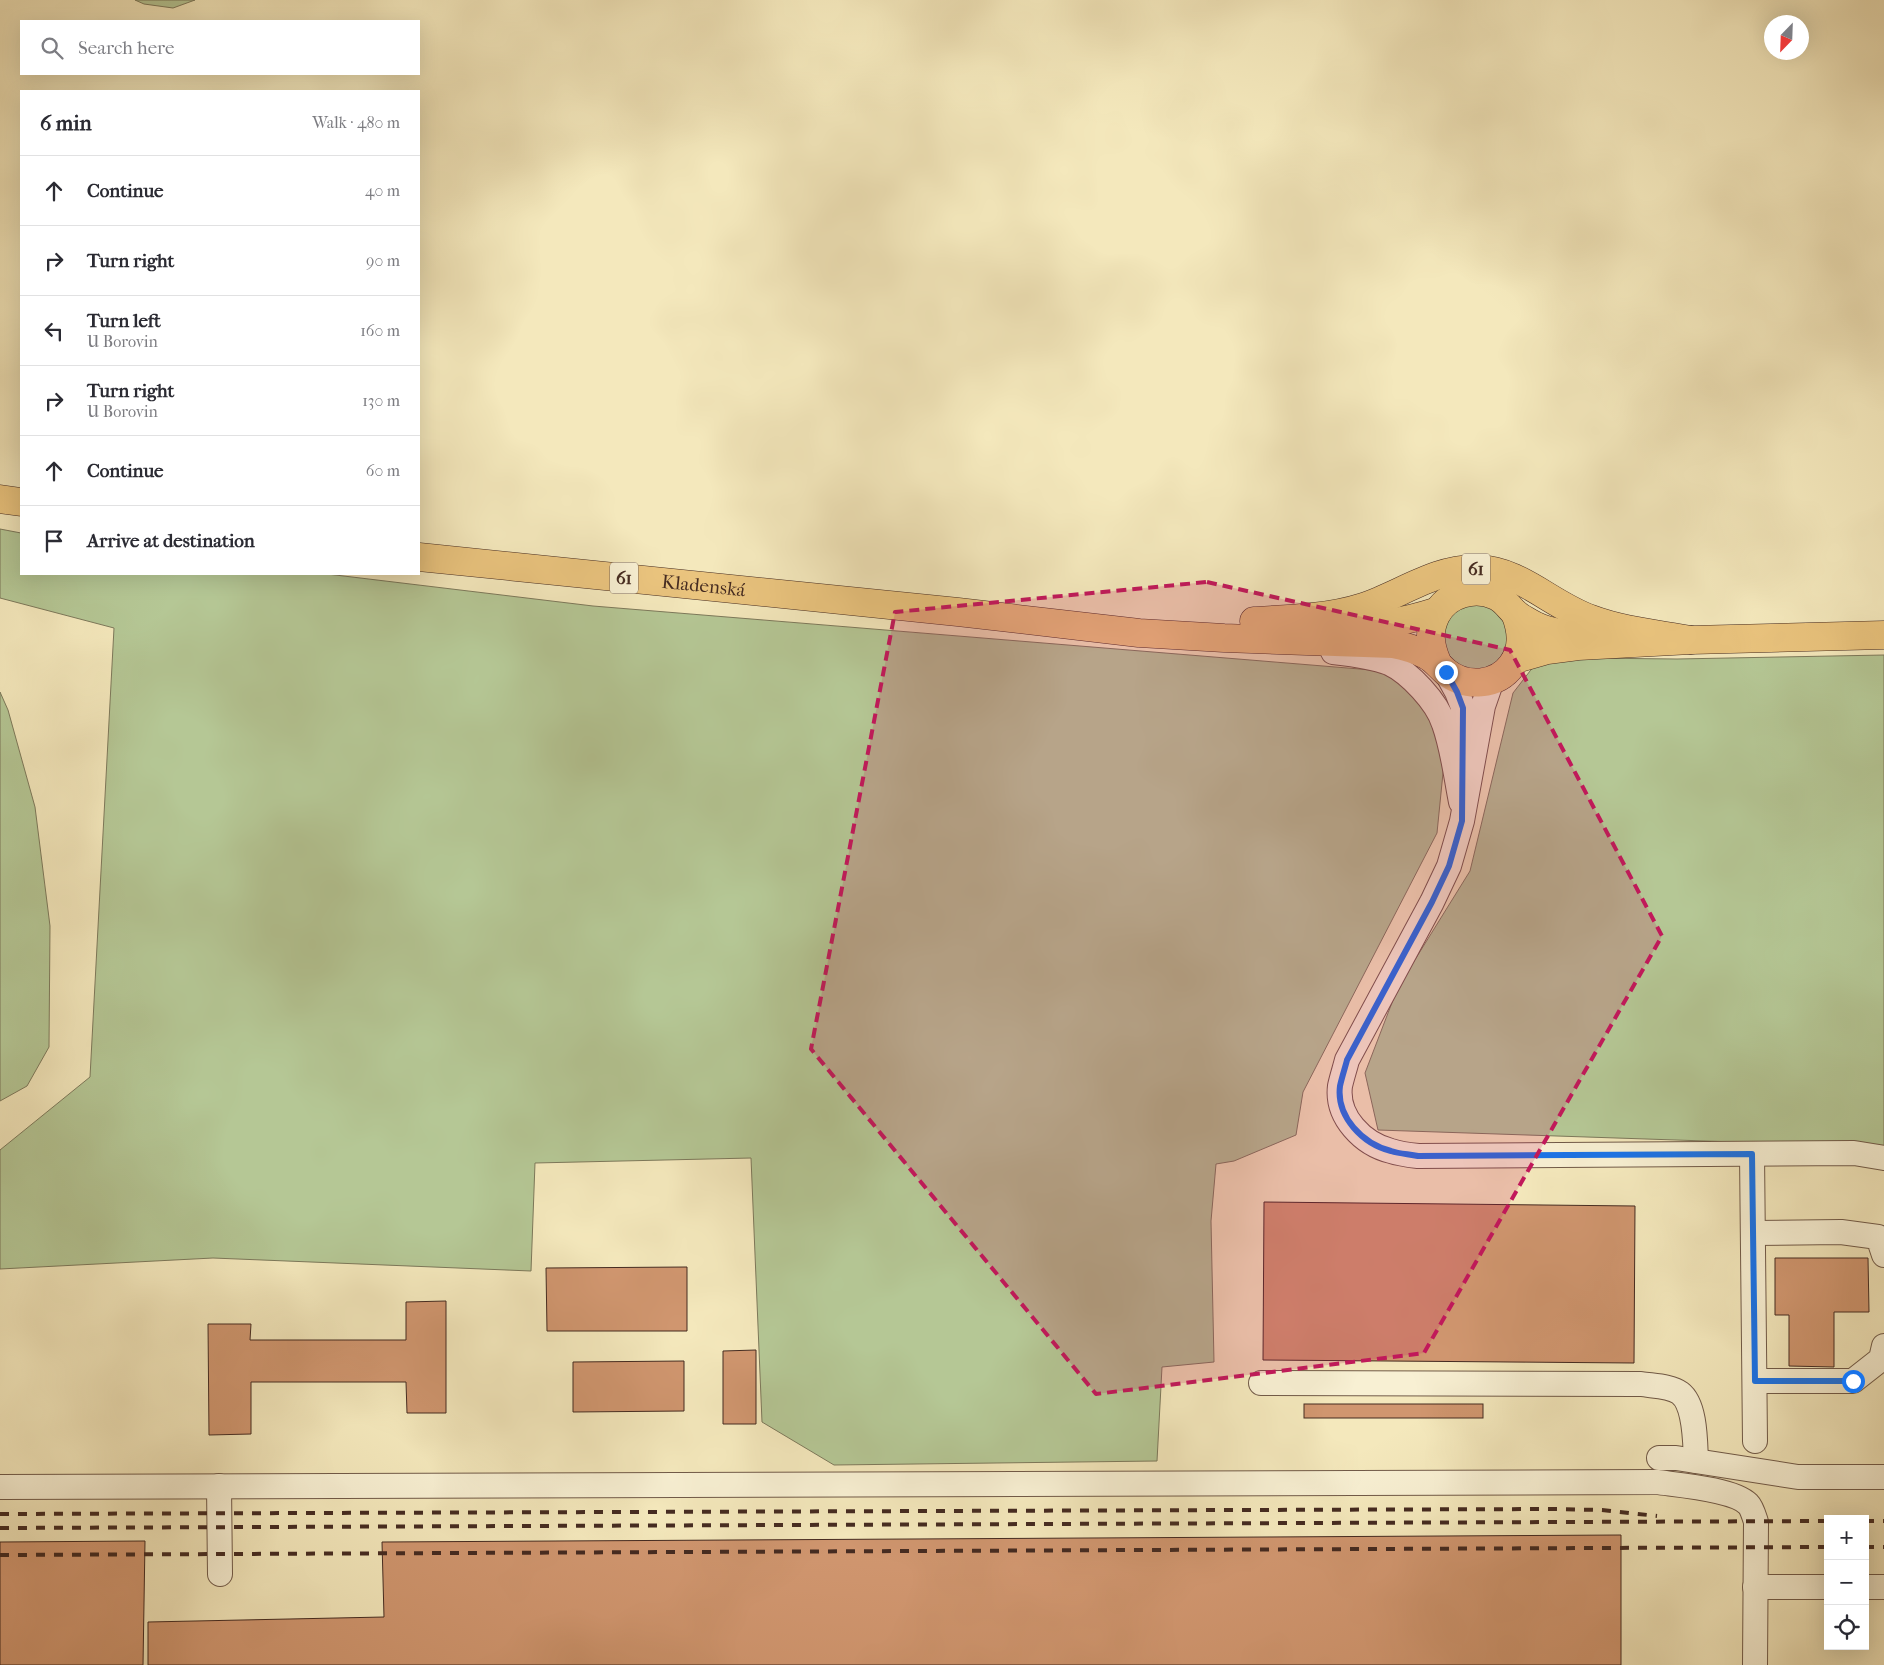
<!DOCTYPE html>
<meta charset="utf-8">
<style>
body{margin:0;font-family:"IM FELL French Canon",serif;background:#f7f7f7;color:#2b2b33}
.controls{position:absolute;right:15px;bottom:15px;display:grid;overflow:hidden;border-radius:0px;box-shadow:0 5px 20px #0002}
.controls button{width:45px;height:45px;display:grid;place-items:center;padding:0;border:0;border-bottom:1px solid #e1e1e2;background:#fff;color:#2b2b33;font:25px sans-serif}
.compass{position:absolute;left:1764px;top:15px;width:45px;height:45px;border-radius:50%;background:#fff;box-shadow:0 5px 20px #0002;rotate:203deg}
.stop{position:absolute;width:15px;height:15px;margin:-11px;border:4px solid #1a73e8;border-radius:50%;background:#fff}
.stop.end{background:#1a73e8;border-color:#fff;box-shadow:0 1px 5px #0008}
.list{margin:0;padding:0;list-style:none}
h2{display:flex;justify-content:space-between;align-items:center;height:65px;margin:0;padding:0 20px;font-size:21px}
h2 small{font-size:16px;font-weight:400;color:#7c7c81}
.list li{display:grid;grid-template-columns:32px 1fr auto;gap:15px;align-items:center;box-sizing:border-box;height:70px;padding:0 20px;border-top:1px solid #e1e1e2}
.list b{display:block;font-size:19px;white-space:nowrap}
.list p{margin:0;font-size:16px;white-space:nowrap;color:#7c7c81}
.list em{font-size:16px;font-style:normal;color:#7c7c81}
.icon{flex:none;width:28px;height:28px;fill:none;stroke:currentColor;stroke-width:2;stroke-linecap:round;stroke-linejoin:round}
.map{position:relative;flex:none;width:1884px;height:1665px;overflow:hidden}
.search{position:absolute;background:#fff;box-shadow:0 5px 20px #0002;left:20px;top:20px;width:400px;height:55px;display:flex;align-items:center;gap:12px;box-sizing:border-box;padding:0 18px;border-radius:0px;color:#7c7c81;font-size:19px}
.panel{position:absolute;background:#fff;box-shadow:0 5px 20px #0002;left:20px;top:90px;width:400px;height:485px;border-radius:0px}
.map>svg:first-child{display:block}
.green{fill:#b5c795;stroke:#7d795b}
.building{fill:#d0966f;stroke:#452b21}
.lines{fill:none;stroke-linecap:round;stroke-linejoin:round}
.minor-casing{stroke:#715a48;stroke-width:26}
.major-casing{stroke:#452b21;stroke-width:29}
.minor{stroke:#f8f0d3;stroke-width:24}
.major{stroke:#eac47e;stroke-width:28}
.rail{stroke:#452b21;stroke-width:4;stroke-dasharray:9 9;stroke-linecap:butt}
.route{stroke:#1a73e8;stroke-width:6}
.marked{fill:#c2185b;fill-opacity:0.2;stroke:#c2185b;stroke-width:4;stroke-dasharray:10 6;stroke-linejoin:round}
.labels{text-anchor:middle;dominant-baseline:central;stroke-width:4;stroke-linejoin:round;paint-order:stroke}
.shield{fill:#f8f0d3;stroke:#7b6656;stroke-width:1}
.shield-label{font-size:18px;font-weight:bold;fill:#452b21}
.street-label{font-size:19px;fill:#452b21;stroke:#f8f0d3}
</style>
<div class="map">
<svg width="1884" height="1665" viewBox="0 0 1884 1665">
<rect width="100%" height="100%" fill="#f4e8bc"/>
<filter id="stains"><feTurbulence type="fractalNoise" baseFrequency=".004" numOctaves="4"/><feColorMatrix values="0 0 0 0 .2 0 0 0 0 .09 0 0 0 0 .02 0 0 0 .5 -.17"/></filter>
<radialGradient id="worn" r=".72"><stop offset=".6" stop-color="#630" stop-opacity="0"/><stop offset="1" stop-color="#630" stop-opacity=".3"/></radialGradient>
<g class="green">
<polygon points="135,0 195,0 173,8 144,4"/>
<polygon points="0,529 21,533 21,574 327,574 593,606 1384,671 1413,694 1440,733 1444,763 1437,833 1303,1092 1296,1135 1234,1161 1216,1164 1211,1221 1214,1362 1162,1367 1157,1461 834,1465 762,1422 751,1158 535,1163 531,1271 213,1258 0,1269 0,1150 90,1077 114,628 0,598"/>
<path d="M1486 603C1492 608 1503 615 1506 622 1510 630 1508 641 1505 649 1495 674 1466 675 1447 658 1443 655 1441 646 1439 641L1451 608Z"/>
<polygon points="1884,655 1884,1147 1378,1130 1365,1073 1398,987 1470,871 1513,693 1537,662 1583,658 1677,659"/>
<polygon points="0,692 8,710 35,807 50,926 49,1047 27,1086 0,1101"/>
</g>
<g class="building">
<polygon points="1264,1202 1635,1206 1634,1363 1263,1360"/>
<polygon points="1775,1258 1868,1258 1869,1312 1834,1312 1834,1367 1789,1366 1789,1315 1775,1315"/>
<polygon points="687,1267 687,1331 547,1331 546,1268"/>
<polygon points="446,1301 446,1413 407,1413 406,1382 251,1382 251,1434 209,1435 208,1324 251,1324 250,1340 406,1340 406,1302"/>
<polygon points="756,1350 756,1424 723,1424 723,1351"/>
<polygon points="684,1361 684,1411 573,1412 573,1362"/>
<rect x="1304" y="1404" width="179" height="14"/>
<polygon points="1621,1535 1621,1665 148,1665 148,1622 384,1617 382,1542"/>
<polygon points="145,1541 143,1665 0,1665 0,1542"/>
</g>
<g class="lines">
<g class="minor-casing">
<g id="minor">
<path d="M1333 652C1351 654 1371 656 1389 663 1410 673 1437 702 1444 724 1453 749 1456 777 1461 802"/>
<polyline points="1446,672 1457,692 1463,707 1462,757"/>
<path d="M1492 680 1483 706 1462 821 1449 866 1432 902 1347 1060C1345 1068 1342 1077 1340 1086 1336 1117 1363 1144 1391 1151 1400 1154 1409 1155 1418 1156L1854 1153 1884 1158"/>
<polyline points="1752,1154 1755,1441"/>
<polyline points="1753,1233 1841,1232 1878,1237 1884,1255"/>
<polyline points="1755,1381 1853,1381 1881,1359 1884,1346"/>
<path d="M1261 1383 1641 1384C1653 1386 1671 1386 1680 1393 1696 1405 1695 1443 1696 1461"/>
<polyline points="1659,1458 1676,1458 1798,1477 1884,1477"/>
<polyline points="219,1486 220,1574"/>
<path d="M0 1487 1657 1482C1678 1485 1733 1489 1748 1504 1752 1508 1754 1516 1756 1522L1755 1665"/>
<polyline points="1755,1587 1828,1587"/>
<polyline points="1865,1587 1884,1587"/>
</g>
</g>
<g class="major-casing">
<g id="major">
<polyline points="0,499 21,502"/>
<path id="s1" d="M419 557 958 612 1139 633 1224 638 1393 644C1404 646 1415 649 1426 655 1434 659 1439 666 1446 672 1466 688 1497 686 1512 665 1524 648 1522 631 1515 613"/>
<path d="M1254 621C1290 619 1329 618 1363 607 1400 595 1437 567 1478 569 1520 570 1551 605 1591 619 1623 631 1658 634 1691 640"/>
<path d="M1346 624C1383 626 1403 622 1438 611"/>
<polyline points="1516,659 1547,650 1578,646 1691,640 1884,635"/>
<path d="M1437 662C1430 646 1428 631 1436 615 1447 593 1476 586 1496 596 1505 600 1509 608 1516 614 1522 619 1529 622 1536 626 1551 633 1568 635 1585 636"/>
</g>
</g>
<use href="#minor" class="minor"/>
<use href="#major" class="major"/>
<g class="rail">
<polyline points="0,1514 1552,1509 1602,1510 1657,1516"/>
<polyline points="1865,1521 1884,1521"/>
<polyline points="0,1528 1828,1521"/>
<polyline points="1865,1547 1884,1547"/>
<polyline points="0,1555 1828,1547"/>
</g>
</g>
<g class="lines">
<path class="route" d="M1446 672 1457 692 1463 708 1462 821 1449 866 1432 902 1347 1060C1345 1068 1342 1077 1340 1086 1336 1117 1363 1144 1391 1151 1400 1154 1409 1154 1418 1156L1752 1154 1755 1381H1853"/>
</g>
<path class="marked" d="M1207 582 1510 650 1662 936 1424 1353 1096 1394 811 1049 895 612Z"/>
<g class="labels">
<g class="shield">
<rect x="1462" y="553.5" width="28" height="31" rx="4"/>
<rect x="610" y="562.5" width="28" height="31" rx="4"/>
</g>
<g class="shield-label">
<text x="1476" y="569">61</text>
<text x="624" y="578">61</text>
</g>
<g class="street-label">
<text stroke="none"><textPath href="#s1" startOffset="286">Kladenská</textPath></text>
</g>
</g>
<rect width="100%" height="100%" filter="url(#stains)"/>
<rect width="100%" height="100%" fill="url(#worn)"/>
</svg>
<div class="controls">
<button>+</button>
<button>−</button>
<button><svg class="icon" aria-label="locate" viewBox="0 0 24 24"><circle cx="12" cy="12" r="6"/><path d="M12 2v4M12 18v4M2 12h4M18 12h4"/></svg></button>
</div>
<svg class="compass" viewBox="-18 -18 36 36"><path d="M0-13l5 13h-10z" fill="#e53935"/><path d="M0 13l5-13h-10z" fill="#7c7c81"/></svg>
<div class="stop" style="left:1853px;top:1381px"></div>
<div class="stop end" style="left:1446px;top:672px"></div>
<div class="search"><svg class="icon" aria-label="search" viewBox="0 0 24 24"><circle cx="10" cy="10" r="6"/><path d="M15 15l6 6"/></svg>Search here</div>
<section class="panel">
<h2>6 min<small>Walk · 480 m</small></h2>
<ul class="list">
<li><svg class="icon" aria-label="ahead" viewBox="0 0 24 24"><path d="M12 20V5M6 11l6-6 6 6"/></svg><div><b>Continue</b></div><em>40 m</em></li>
<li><svg class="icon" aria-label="right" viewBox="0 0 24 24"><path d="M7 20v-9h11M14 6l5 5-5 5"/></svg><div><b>Turn right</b></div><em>90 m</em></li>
<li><svg class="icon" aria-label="left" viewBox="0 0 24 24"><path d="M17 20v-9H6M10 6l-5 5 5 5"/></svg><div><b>Turn left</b><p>U Borovin</p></div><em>160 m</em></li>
<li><svg class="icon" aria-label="right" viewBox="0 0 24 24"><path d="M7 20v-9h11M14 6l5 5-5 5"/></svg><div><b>Turn right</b><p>U Borovin</p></div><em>130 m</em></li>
<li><svg class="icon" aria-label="ahead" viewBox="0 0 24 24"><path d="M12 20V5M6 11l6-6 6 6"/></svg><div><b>Continue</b></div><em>60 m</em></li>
<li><svg class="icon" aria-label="arrive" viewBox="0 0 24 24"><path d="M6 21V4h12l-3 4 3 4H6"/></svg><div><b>Arrive at destination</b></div></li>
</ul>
</section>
</div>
